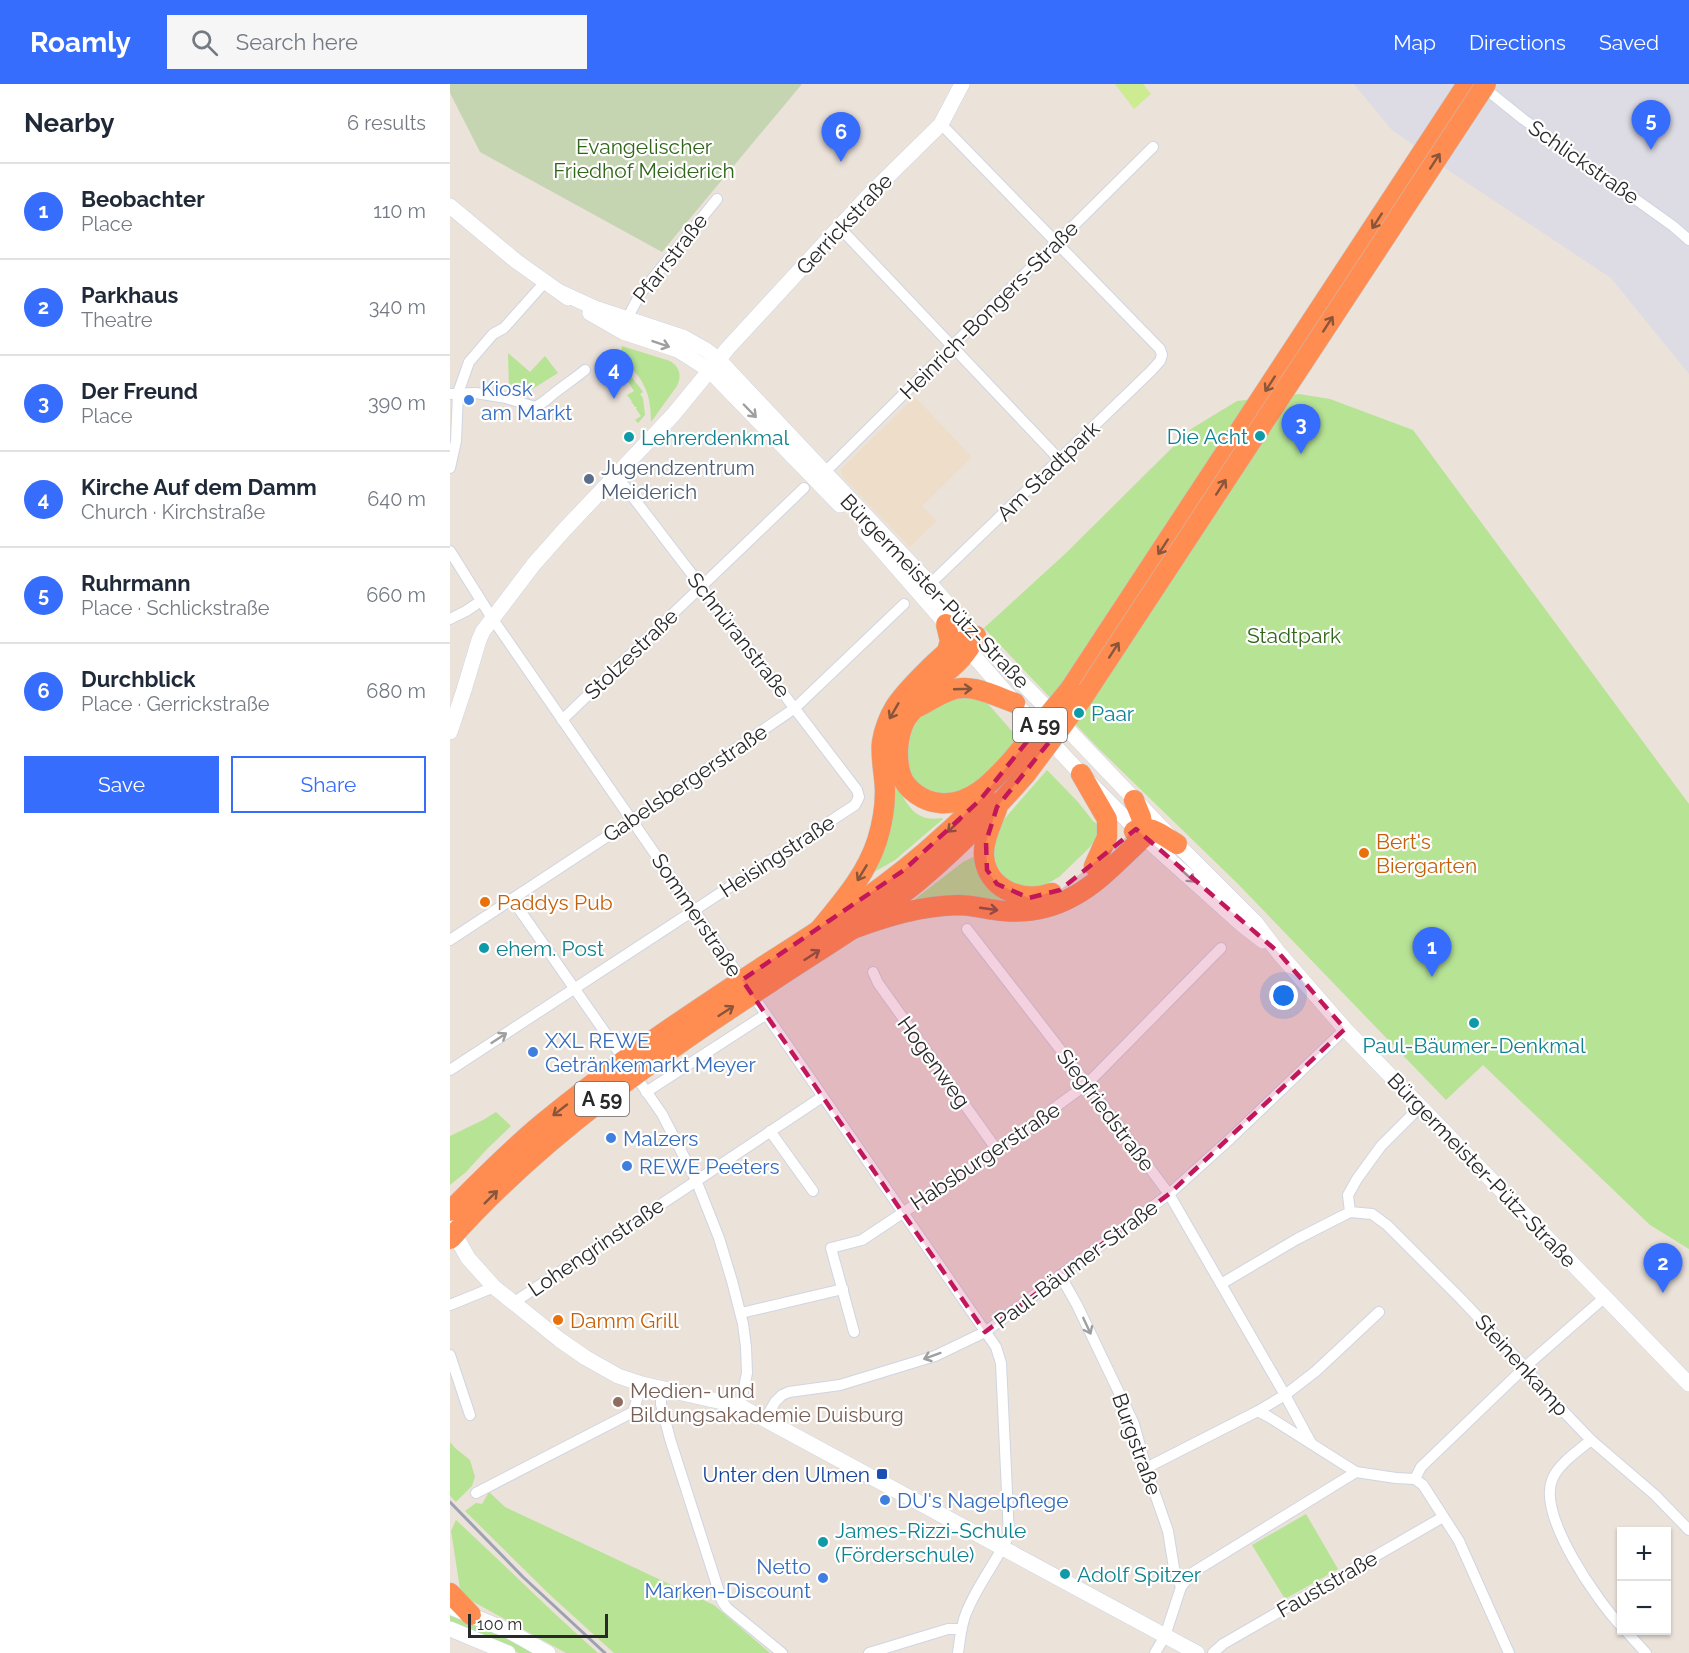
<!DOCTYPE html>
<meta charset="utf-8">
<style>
body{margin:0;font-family:Raleway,sans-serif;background:#f6f6f7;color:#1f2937}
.controls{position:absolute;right:18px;bottom:18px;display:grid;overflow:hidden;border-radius:0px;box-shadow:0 2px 4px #0004}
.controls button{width:54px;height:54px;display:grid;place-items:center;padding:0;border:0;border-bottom:2px solid #e0e1e3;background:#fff;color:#1f2937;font:30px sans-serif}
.scale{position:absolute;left:18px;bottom:15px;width:140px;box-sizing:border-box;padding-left:6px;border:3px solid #292929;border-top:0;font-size:16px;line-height:21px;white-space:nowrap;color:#292929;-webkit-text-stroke:4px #fff;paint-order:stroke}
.you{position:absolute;left:834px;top:912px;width:21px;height:21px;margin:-15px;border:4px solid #fff;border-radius:50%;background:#1a73e8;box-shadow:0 0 0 9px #1a73e833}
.badge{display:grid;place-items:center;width:39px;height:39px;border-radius:50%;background:#376dfc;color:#fff;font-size:20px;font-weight:700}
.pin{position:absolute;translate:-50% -50px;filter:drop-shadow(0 2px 3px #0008)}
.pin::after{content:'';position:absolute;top:32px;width:21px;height:18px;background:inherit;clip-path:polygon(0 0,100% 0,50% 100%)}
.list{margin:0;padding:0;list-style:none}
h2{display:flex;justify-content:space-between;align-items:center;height:78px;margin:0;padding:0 24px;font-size:26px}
h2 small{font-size:20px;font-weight:400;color:#747a83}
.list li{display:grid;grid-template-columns:39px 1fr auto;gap:18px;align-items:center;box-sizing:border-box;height:96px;padding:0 24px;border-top:2px solid #e0e1e3}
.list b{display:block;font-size:22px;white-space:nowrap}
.list p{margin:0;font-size:20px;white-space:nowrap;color:#747a83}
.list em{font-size:20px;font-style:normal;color:#747a83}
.actions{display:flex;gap:12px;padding:18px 24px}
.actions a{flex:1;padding:14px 0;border:2px solid #376dfc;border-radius:0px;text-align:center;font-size:21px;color:#376dfc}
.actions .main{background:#376dfc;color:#fff}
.icon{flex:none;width:33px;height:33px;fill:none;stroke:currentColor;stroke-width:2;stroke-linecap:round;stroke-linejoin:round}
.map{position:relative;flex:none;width:1239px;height:1569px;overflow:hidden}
header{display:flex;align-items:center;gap:36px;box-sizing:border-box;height:84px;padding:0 30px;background:#376dfc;color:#fff}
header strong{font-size:28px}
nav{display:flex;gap:33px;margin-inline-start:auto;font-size:21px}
.search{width:420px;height:54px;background:#f6f6f7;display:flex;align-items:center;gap:15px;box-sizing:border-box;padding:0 21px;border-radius:0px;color:#747a83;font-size:22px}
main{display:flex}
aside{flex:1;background:#fff}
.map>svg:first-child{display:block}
.industrial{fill:#dddbe3}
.education{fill:#eedec9}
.green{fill:#b7e395}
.cemetery{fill:#c6d5b1}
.pitch{fill:#cdeb91}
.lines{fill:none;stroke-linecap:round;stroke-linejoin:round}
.street-casing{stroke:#cfd5e2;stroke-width:12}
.secondary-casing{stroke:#cfd5e2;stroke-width:16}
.highway-casing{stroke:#c3c3c3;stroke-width:21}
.street{stroke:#fff;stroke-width:10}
.secondary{stroke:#fff;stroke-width:15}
.highway{stroke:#ff8d51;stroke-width:20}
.rail{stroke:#9da2b3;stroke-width:3}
.highway-bridge-casing{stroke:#c3c3c3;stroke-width:21;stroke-linecap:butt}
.highway-bridge{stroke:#ff8d51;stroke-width:20}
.oneway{stroke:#89563b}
.oneway2{stroke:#9f9f9f}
.marked{fill:#c2185b;fill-opacity:0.2;stroke:#c2185b;stroke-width:4.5;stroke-dasharray:12 8;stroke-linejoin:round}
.shop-dot{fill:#3f7fe0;stroke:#fff;stroke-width:2}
.culture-dot{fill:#0f9aa8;stroke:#fff;stroke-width:2}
.service-dot{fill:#5c6f8a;stroke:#fff;stroke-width:2}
.food-dot{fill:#e8710a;stroke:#fff;stroke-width:2}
.education-dot{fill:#8d6e63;stroke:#fff;stroke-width:2}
.transit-dot{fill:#1a4fb4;stroke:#fff;stroke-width:2}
.labels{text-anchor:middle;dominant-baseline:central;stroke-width:4.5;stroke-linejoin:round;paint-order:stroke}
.shield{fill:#fff;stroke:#696969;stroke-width:1.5}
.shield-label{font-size:20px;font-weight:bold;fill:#292929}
.park-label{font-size:21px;fill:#306619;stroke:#fff}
.street-label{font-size:21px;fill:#292929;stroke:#fff}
.shop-label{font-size:21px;fill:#366cbe;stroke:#fff;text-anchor:start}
.culture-label{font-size:21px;fill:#0d838f;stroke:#fff;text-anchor:start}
.service-label{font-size:21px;fill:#4e5e75;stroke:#fff;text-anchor:start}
.food-label{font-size:21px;fill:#c56008;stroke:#fff;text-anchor:start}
.education-label{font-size:21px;fill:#785e54;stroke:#fff;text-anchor:start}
.transit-label{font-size:21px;fill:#164399;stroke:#fff;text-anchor:end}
</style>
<header>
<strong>Roamly</strong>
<div class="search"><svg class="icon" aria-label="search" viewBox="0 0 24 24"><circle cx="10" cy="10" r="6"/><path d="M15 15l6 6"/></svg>Search here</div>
<nav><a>Map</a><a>Directions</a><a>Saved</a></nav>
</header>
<main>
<aside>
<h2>Nearby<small>6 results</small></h2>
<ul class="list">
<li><span class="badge">1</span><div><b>Beobachter</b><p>Place</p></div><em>110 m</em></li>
<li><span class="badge">2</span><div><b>Parkhaus</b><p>Theatre</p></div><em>340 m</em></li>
<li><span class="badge">3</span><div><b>Der Freund</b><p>Place</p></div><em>390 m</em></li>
<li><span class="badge">4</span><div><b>Kirche Auf dem Damm</b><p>Church · Kirchstraße</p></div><em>640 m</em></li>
<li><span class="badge">5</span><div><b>Ruhrmann</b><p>Place · Schlickstraße</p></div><em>660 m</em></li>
<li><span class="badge">6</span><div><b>Durchblick</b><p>Place · Gerrickstraße</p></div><em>680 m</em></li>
</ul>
<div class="actions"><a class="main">Save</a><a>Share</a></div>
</aside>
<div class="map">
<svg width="1239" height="1569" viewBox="0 0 1239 1569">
<rect width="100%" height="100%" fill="#ebe2da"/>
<polygon class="industrial" points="904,0 1239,0 1239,290 1161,194 1004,90 941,45"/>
<polygon class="education" points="465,313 522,373 472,422 487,437 460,463 392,392 391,385"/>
<g class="green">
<path d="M172 262 220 277C230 283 232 292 227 302L201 338C201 313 196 297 176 279L175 273 171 268Z"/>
<polygon points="58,269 80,288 95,272 108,289 68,314 64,313 63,307 59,305"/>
<path d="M173 285 179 287C181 295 189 301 193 308L190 310 193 314 195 331 188 339 185 336 191 332 186 325 187 323H185L181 317 182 316H181L177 311 184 307 173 290 171 292 170 290 171 286Z"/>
<polygon points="849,310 880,315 963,346 1239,720 1239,1165 1200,1141 1033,981 996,1016 788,800 649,665 534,544 616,469 741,345 787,317"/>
<polygon points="501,611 532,613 567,653 532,698 501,716 460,697 456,661 461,649 467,637 477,626"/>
<polygon points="597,686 628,718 643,737 650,742 645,757 638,765 609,793 593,802 568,804 553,793 547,784 542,762 550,740"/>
<path d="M444 696C456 718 463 739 492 734L493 735 445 776 419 791Z"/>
<polygon points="527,771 572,820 465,815 513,778"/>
<polygon points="46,1028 61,1042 37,1065 16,1088 0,1101 0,1052 33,1036"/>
<polygon points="0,1358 5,1364 20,1376 25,1393 22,1402 6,1418 0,1412"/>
<polygon points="39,1408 55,1423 264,1521 320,1569 164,1569 98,1509 15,1427 26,1419 32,1420"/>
<polygon points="856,1430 888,1485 835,1515 802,1461"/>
<path d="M6 1436C54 1480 99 1526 148 1569H116L11 1511 1 1447Z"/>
<polygon points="0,1529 45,1549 84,1569 69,1569 0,1541"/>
</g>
<polygon class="cemetery" points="0,0 352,0 212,168 30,68 0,9"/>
<polygon class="pitch" points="665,0 693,0 701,10 684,25"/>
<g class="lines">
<g class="street-casing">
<g id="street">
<polyline points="1032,2 1073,35 1223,142 1239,156"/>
<polyline points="390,144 609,375"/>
<polyline points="177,235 190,210 267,115"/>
<path d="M0 310 26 309 56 314 85 323C92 320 96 316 102 311 113 302 124 295 135 286"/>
<polyline points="0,384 6,357 8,309 19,278 43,250 54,244 95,198"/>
<polyline points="374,389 703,63"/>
<path d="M0 467 42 534 546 1263 551 1279 559 1451C547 1477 528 1500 517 1527 511 1540 510 1555 508 1569"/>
<polyline points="480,500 701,287 710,277 712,271 710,265 491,40"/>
<polyline points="0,535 16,527 31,517"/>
<polyline points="112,636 354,404"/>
<polyline points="62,815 212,1030 246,1096 269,1154 282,1197 293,1240 296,1263 297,1289 290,1322"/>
<polyline points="517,845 637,1000 719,1110 835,1311 866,1287 929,1228"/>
<polyline points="0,856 182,736 345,624 454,520"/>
<polyline points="423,888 428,899 547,1066"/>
<polyline points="0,986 405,721 409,713 407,706 166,391"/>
<polyline points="196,1008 315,931"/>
<polyline points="320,1047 363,1107"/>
<polyline points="900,1128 922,1130 937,1141 1011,1215 1075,1283 1094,1307 1141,1356 1205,1411 1239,1446"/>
<polyline points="610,1191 627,1221 684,1340 696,1384 718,1447 724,1484 731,1503"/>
<polyline points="771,1200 847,1155 900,1128 898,1111 907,1095 931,1062 970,1023"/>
<polyline points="63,1219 372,1013"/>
<polyline points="0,1221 44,1203"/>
<polyline points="291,1229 393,1205"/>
<polyline points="404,1248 381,1164 412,1156 547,1066 637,1000 771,864"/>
<polyline points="0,1271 20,1331"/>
<polyline points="211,1305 211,1320 220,1355 272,1517 277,1524 332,1569"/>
<polyline points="808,1327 835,1311 861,1359"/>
<polyline points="315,1336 325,1318 332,1311 339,1308 390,1301 485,1272 535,1248 719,1110 780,1055 895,945"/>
<path d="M1141 1356C1128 1367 1108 1380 1102 1396 1088 1432 1147 1517 1172 1543"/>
<polyline points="696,1384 808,1327 819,1333 906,1388 946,1394 965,1395 973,1401 1009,1457 1059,1569"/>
<polyline points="965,1395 971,1383 1075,1283 1155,1213"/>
<polyline points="26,1409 183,1328 192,1300"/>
<polyline points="1175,1546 1196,1569"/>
<polyline points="419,1569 498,1545 511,1545"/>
<polyline points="705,1569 715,1552 731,1503 742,1489 906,1388"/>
<polyline points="763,1569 773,1560 993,1433"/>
</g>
</g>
<g class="secondary-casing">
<g id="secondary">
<polyline points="0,122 66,177 118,214"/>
<polyline points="110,208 145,224 233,253 256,266 268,275 480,500 526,552 623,651 727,760 806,839 828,868 895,945 1239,1300"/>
<polyline points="140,229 173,248 228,266 259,286 390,421"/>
<polyline points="415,447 565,619 631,690 694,753 791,840 813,857"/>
<polyline points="0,648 14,606 29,556 33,547 84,480 115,445 223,331 278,264 418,112 491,40 512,0"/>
<polyline points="0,1142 18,1174 44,1203 110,1256 136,1274 168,1292 192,1300 290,1322 747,1569"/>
<polyline points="0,1523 59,1547 98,1569"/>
<polyline points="0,1545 58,1569"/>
</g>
</g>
<g class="highway-casing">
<g id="highway">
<polyline points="496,540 500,557 497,568"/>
<path d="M525 554C514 577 496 587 479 604 472 610 468 618 463 626 460 630 457 633 455 637 447 653 446 674 451 691 456 706 474 718 490 719 520 722 542 698 561 677"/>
<polyline points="620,605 1017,0"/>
<path d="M468 623C478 618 488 611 499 607 520 598 545 612 565 619"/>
<polyline points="631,690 657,735 657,753 644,782"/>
<path d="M547 725C542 739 533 756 534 771 536 806 573 819 602 809"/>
<path d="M684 747C700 739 713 752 727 760"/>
<path d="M370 845C392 818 416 791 427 757 432 741 435 724 435 708 435 691 430 674 432 658 434 646 439 633 445 623 455 607 493 569 509 559 515 556 521 554 526 552"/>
<path d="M402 845C438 832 470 822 508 821 523 821 539 826 554 827 578 829 603 824 624 812 650 798 672 773 694 753L691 733 684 716"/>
<path d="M312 883C374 843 437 804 492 753 507 740 522 726 535 711"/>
<path d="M321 898C369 866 420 836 465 800 505 767 542 729 576 690"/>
<polyline points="0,1509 21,1531"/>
</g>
</g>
<use href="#street" class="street"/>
<use href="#secondary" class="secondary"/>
<use href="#highway" class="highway"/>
<polyline class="rail" points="0,1418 73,1493 155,1569"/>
<g class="highway-bridge-casing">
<g id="highway-bridge">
<polyline points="561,677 620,605"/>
<polyline points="576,690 632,615 1036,0"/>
<path d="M0 1127C30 1097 60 1066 93 1039 162 982 237 932 312 883"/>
<path d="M0 1155C92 1052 206 973 321 898"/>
</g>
</g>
<use href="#highway-bridge" class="highway-bridge"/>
</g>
<defs><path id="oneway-shaft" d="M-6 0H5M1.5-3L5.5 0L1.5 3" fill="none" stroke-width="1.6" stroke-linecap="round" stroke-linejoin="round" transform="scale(1.5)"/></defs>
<g class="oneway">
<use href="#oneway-shaft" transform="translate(985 77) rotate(-57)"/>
<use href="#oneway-shaft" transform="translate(927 137) rotate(123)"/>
<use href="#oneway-shaft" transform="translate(878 240) rotate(-57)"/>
<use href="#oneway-shaft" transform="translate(820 300) rotate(123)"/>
<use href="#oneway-shaft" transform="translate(771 403) rotate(-57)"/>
<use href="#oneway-shaft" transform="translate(713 463) rotate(123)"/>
<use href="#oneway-shaft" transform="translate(664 566) rotate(-57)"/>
<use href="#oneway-shaft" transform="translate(513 605) rotate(-2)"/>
<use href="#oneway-shaft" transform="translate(444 627) rotate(120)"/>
<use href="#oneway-shaft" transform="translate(504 742) rotate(137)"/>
<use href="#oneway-shaft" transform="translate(412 789) rotate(121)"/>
<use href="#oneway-shaft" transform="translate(539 825) rotate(8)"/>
<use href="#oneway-shaft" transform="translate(362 871) rotate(-33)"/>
<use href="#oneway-shaft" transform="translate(276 927) rotate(-33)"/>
<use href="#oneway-shaft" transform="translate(110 1026) rotate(142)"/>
<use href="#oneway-shaft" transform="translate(41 1113) rotate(-45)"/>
</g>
<g class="oneway2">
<use href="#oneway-shaft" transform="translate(211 260) rotate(19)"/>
<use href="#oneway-shaft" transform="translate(300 327) rotate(46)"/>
<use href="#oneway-shaft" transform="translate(738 792) rotate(42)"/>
<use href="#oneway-shaft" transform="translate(49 954) rotate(-33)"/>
<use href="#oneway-shaft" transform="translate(637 1242) rotate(65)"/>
<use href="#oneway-shaft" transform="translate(482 1272) rotate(160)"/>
</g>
<path class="marked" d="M588 644 600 657 547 723 536 758 537 786 547 800 579 814 610 806 686 745 828 868 895 945 719 1110 535 1248 292 896 454 786 530 716Z"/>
<g class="shop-dot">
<circle cx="19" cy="316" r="6"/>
<circle cx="83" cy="968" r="6"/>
<circle cx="161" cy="1054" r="6"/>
<circle cx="177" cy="1082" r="6"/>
<circle cx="435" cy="1416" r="6"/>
<circle cx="373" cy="1494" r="6"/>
</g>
<g class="culture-dot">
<circle cx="810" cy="352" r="6"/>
<circle cx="179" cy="353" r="6"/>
<circle cx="629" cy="629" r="6"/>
<circle cx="34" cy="864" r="6"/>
<circle cx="1024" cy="939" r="6"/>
<circle cx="373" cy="1458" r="6"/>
<circle cx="615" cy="1490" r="6"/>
</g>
<circle class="service-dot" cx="139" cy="395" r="6"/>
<g class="food-dot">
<circle cx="914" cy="769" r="6"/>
<circle cx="35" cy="818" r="6"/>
<circle cx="108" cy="1236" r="6"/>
</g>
<circle class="education-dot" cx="168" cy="1318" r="6"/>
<rect class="transit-dot" x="426" y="1384" width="12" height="12" rx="3"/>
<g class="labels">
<g class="shield">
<rect x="563" y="624" width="54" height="34" rx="4.5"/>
<rect x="125" y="998" width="54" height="34" rx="4.5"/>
</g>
<g class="shield-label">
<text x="590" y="641">A 59</text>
<text x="152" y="1015">A 59</text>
</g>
<g class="park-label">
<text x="194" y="62">Evangelischer<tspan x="194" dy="24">Friedhof Meiderich</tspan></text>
<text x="844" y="551">Stadtpark</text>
</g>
<g class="street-label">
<text transform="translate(1134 78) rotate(35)">Schlickstraße</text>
<text transform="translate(394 140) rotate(-47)">Gerrickstraße</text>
<text transform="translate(220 174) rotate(-52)">Pfarrstraße</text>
<text transform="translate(539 226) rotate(-45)">Heinrich-Bongers-Straße</text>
<text transform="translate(598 387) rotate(-44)">Am Stadtpark</text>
<text transform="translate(485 507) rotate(46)">Bürgermeister-Pütz-Straße</text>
<text transform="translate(289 551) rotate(52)">Schnüranstraße</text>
<text transform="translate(181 570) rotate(-44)">Stolzestraße</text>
<text transform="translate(235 699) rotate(-34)">Gabelsbergerstraße</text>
<text transform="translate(327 772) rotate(-33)">Heisingstraße</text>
<text transform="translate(247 831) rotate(56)">Sommerstraße</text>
<text transform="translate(484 978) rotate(54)">Hogenweg</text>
<text transform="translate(656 1026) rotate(53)">Siegfriedstraße</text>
<text transform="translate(535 1072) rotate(-34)">Habsburgerstraße</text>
<text transform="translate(1032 1086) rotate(46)">Bürgermeister-Pütz-Straße</text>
<text transform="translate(146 1163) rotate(-34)">Lohengrinstraße</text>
<text transform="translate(626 1180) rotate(-37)">Paul-Bäumer-Straße</text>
<text transform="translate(1072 1281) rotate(48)">Steinenkamp</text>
<text transform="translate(687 1360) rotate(70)">Burgstraße</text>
<text transform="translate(877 1500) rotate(-30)">Fauststraße</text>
</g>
<g class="shop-label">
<text x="31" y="304">Kiosk<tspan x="31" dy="24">am Markt</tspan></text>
<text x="95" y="956">XXL REWE<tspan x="95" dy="24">Getränkemarkt Meyer</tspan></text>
<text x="173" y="1054">Malzers</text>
<text x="189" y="1082">REWE Peeters</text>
<text x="447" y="1416">DU's Nagelpflege</text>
<text x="361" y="1482" text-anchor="end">Netto<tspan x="361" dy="24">Marken-Discount</tspan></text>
</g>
<g class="culture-label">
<text x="798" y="352" text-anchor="end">Die Acht</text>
<text x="191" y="353">Lehrerdenkmal</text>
<text x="641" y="629">Paar</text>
<text x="46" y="864">ehem. Post</text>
<text x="1024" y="961" text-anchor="middle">Paul-Bäumer-Denkmal</text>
<text x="385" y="1446">James-Rizzi-Schule<tspan x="385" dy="24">(Förderschule)</tspan></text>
<text x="627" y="1490">Adolf Spitzer</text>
</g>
<g class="service-label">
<text x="151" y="383">Jugendzentrum<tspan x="151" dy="24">Meiderich</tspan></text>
</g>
<g class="food-label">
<text x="926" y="757">Bert's<tspan x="926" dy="24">Biergarten</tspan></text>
<text x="47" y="818">Paddys Pub</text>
<text x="120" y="1236">Damm Grill</text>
</g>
<g class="education-label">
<text x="180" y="1306">Medien- und<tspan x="180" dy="24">Bildungsakademie Duisburg</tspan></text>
</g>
<g class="transit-label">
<text x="420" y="1390">Unter den Ulmen</text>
</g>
</g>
</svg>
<div class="controls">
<button>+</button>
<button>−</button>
</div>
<div class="scale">100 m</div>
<div class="you"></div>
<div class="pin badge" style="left:982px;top:893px">1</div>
<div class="pin badge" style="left:1213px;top:1209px">2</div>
<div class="pin badge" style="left:851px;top:370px">3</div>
<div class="pin badge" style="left:164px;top:315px">4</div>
<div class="pin badge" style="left:1201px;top:66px">5</div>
<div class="pin badge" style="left:391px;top:78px">6</div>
</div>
</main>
